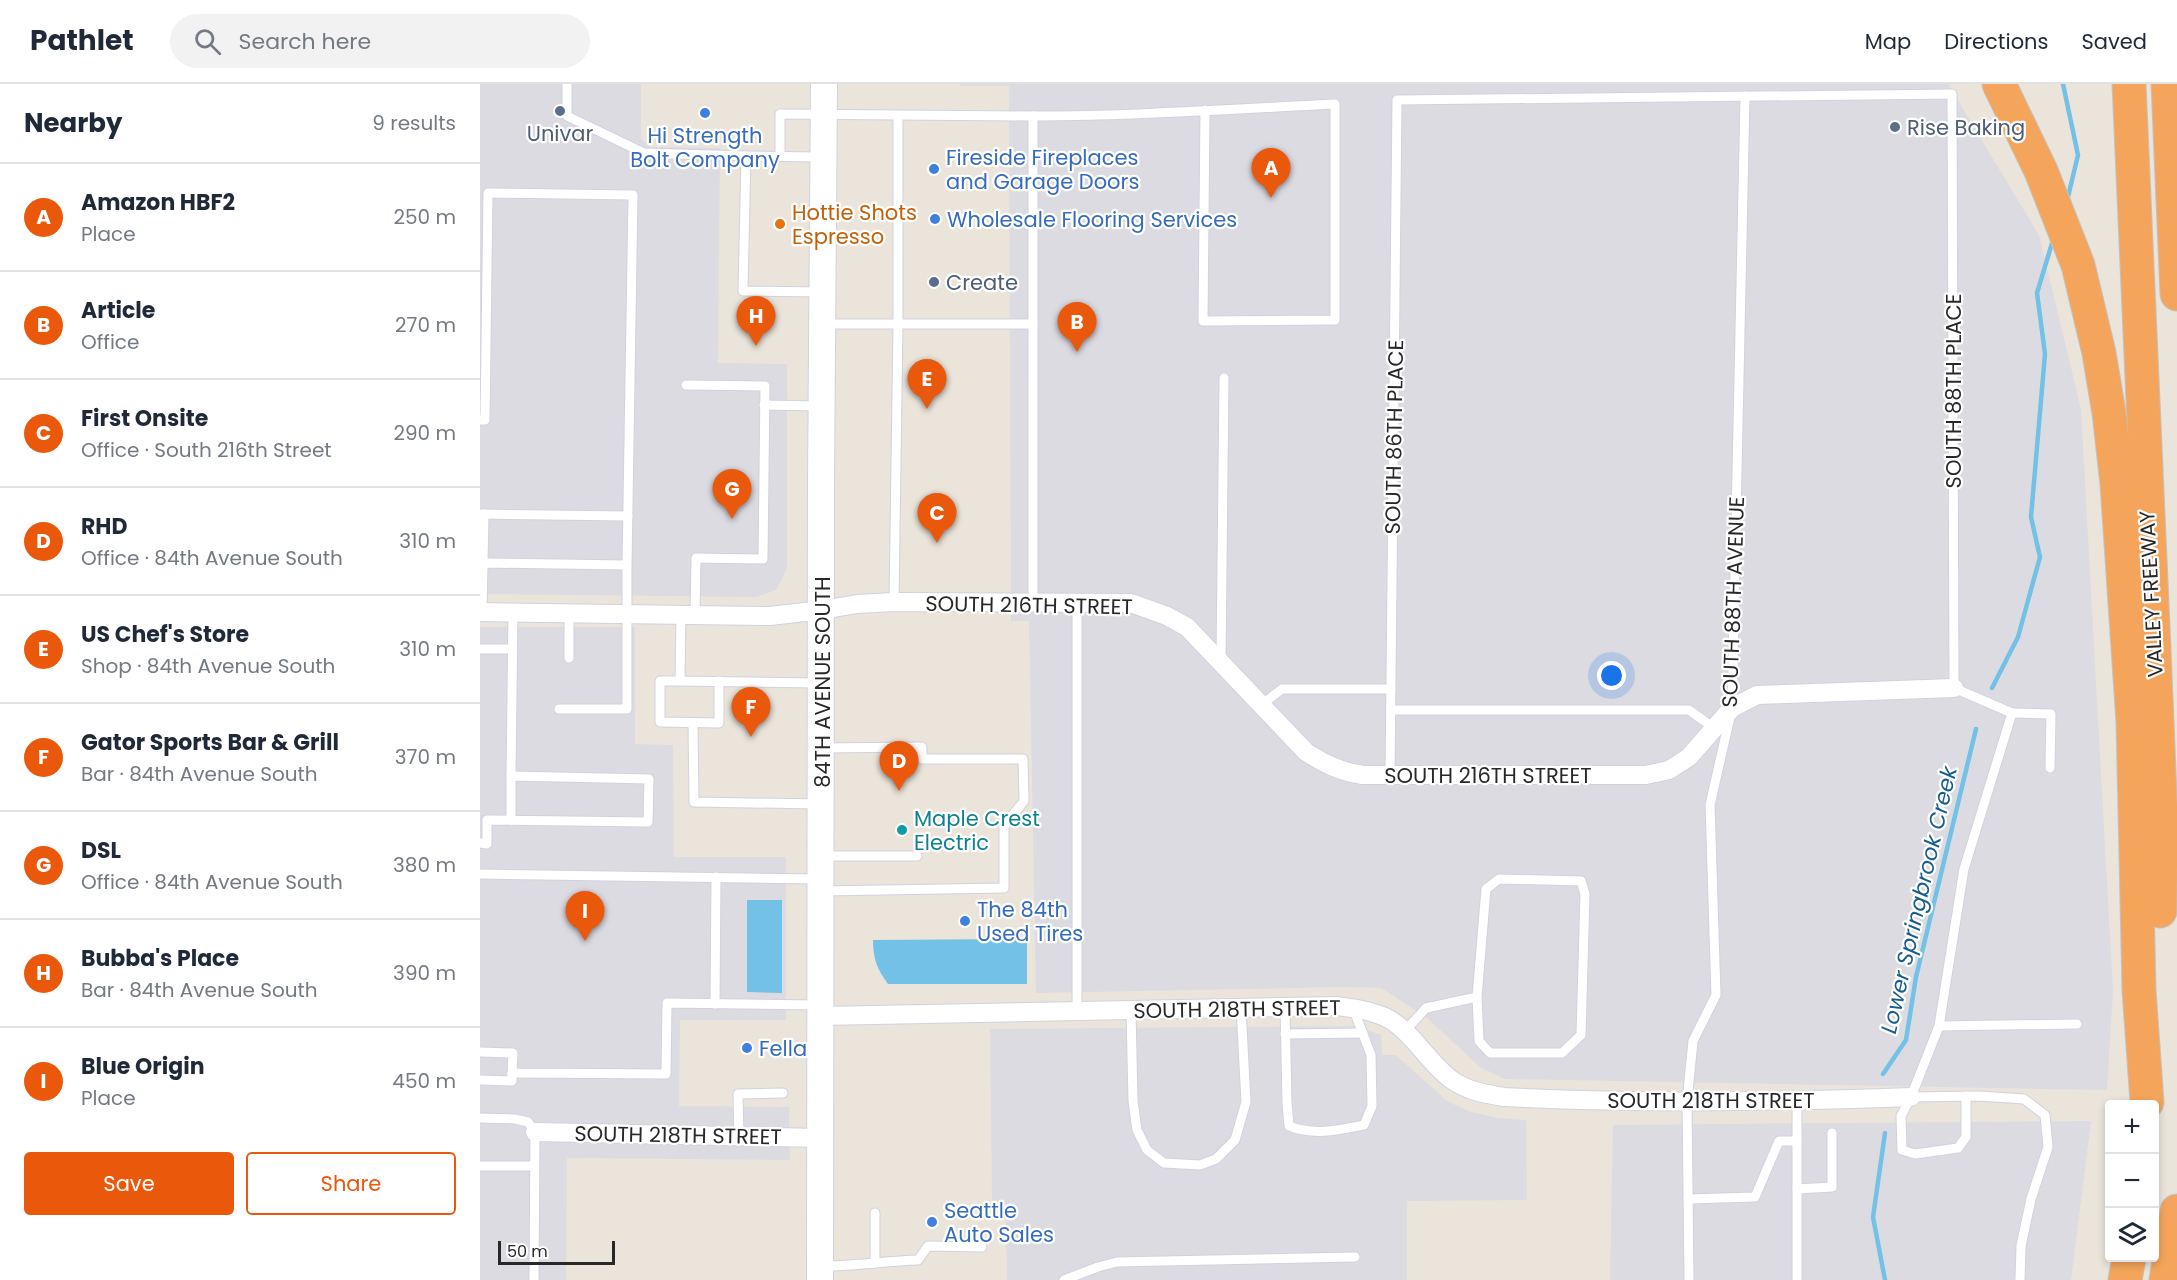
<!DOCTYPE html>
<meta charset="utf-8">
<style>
body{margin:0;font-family:Poppins,sans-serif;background:#f2f2f3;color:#1f2937}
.controls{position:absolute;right:18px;bottom:18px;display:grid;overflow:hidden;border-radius:6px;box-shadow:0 3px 9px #0003}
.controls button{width:54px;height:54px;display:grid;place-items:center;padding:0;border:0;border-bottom:2px solid #e0e1e3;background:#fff;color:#1f2937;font:30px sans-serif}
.scale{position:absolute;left:18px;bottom:15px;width:117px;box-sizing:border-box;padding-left:6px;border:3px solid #282828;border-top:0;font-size:16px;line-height:21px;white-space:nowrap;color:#282828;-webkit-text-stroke:4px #fff;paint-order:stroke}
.you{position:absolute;left:1132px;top:592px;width:21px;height:21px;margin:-15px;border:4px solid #fff;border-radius:50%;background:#1a73e8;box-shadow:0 0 0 9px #1a73e833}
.badge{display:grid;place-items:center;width:39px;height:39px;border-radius:50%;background:#ea580c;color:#fff;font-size:20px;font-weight:700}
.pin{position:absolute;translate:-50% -50px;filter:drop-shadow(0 2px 3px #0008)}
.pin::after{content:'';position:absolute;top:32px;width:21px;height:18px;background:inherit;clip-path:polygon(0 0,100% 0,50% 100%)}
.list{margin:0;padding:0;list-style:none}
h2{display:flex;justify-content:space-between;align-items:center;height:78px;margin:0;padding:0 24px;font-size:26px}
h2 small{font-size:20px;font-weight:400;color:#747a83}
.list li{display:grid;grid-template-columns:39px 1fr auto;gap:18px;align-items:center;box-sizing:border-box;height:108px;padding:0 24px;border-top:2px solid #e0e1e3}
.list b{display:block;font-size:22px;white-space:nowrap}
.list p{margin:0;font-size:20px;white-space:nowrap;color:#747a83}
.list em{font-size:20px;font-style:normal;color:#747a83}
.actions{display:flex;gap:12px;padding:18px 24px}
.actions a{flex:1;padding:14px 0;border:2px solid #ea580c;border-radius:6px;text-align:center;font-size:21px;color:#ea580c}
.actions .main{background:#ea580c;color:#fff}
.icon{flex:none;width:33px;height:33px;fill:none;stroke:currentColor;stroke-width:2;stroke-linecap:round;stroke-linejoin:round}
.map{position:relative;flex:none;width:1697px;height:1196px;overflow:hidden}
header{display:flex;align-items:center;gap:36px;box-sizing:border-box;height:84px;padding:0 30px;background:#fff;border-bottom:2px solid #e0e1e3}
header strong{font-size:28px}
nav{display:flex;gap:33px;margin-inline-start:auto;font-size:21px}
.search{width:420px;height:54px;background:#f2f2f3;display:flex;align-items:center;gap:15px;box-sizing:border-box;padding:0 21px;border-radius:33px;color:#747a83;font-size:22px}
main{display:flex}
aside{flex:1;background:#fff}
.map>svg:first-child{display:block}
.industrial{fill:#dddbe2}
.water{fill:#73c1e6}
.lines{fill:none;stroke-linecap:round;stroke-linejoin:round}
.stream{stroke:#73c1e6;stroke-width:4.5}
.lane-casing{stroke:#d0d2e0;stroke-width:11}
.street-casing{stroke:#d0d2e0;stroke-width:20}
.secondary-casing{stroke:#d0d2e0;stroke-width:28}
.highway-casing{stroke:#c3c3c3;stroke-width:35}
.lane{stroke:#fff;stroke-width:9}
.street{stroke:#fff;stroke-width:18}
.secondary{stroke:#fff;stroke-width:26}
.highway{stroke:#f4a55b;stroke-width:33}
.service-dot{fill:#5c6f8a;stroke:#fff;stroke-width:2}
.shop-dot{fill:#3f7fe0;stroke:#fff;stroke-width:2}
.food-dot{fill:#e8710a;stroke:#fff;stroke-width:2}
.culture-dot{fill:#0f9aa8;stroke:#fff;stroke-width:2}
.labels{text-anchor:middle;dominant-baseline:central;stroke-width:4.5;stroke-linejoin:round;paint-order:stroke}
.service-label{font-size:21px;fill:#4e5e75;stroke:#fff;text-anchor:start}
.shop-label{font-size:21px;fill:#366cbe;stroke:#fff;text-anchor:start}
.food-label{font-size:21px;fill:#c56008;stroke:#fff;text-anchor:start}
.street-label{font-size:21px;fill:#282828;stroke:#fff}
.culture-label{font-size:21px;fill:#0d838f;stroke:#fff;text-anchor:start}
.water-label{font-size:22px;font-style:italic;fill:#155e8f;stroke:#fff}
</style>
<header>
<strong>Pathlet</strong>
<div class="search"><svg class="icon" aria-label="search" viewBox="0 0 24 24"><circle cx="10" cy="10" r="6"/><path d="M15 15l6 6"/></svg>Search here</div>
<nav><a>Map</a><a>Directions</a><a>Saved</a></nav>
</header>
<main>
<aside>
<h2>Nearby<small>9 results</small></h2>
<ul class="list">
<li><span class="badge">A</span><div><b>Amazon HBF2</b><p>Place</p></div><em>250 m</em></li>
<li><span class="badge">B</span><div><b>Article</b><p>Office</p></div><em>270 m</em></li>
<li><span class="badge">C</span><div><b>First Onsite</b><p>Office · South 216th Street</p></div><em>290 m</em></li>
<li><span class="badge">D</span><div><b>RHD</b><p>Office · 84th Avenue South</p></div><em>310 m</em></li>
<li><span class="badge">E</span><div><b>US Chef's Store</b><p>Shop · 84th Avenue South</p></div><em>310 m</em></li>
<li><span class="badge">F</span><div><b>Gator Sports Bar &amp; Grill</b><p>Bar · 84th Avenue South</p></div><em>370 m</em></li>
<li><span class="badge">G</span><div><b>DSL</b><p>Office · 84th Avenue South</p></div><em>380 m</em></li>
<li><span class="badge">H</span><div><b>Bubba's Place</b><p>Bar · 84th Avenue South</p></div><em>390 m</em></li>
<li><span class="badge">I</span><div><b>Blue Origin</b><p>Place</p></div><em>450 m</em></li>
</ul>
<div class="actions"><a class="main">Save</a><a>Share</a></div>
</aside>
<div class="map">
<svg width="1697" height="1196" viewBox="0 0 1697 1196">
<rect width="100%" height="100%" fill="#eae4da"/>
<g class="industrial">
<polygon points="0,0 161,0 161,55 171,63 240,64 238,279 307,280 307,485 296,506 276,513 0,510"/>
<polygon points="480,0 1468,0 1559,151 1601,325 1633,907 1627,1006 1025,995 1000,983 946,933 901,904 863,903 556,909 549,537 531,537 529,2 480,2"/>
<polygon points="0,543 155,543 155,660 193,661 194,773 306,773 306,936 200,936 199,1022 309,1023 310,1076 87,1074 86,1196 0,1196"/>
<polygon points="876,942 901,951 902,971 916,971 967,1017 988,1027 1017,1034 1046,1036 1047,1116 927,1117 927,1196 527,1196 526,1120 512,1120 510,945"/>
<polygon points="1611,1037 1591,1196 1130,1196 1133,1041"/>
</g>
<g class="water">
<polygon points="267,816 302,816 302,909 267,908"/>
<path d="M547 855V900H408C397 885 393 875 393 856Z"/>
</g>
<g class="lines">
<g class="stream">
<polyline points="1583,0 1598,71 1587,117"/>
<polyline points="1512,604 1538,553 1560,473 1551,433 1565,270 1557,209 1573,156"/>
<polyline points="1403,990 1426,956 1436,893 1496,645"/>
<polyline points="1405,1196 1393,1133 1405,1049"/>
</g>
<g class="lane-casing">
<g id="lane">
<polyline points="87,0 87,32 164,69 266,72 263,207 341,208"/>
<path d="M553 32C654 32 754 25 855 20V236L723 237 725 26"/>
<polyline points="266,72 341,73"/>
<polyline points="300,72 300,30 553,32 553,518"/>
<polyline points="343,240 553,240"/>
<polyline points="206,301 285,302 283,475 216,474 215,531"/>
<polyline points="284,321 339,322"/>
<polyline points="0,336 5,336 8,109 153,111 147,481"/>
<polyline points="0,430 148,432"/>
<polyline points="3,479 4,430"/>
<polyline points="414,518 418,240 418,32"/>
<polyline points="597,519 597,927"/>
<polyline points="2,528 3,479 147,481 147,625 79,625"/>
<polyline points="201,531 200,597 338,599"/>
<polyline points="0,565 32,565"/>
<polyline points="89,574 89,529"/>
<polyline points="741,576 744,294"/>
<polyline points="200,597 180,597 180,638 239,639 239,597"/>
<polyline points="781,621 802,605 911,605"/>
<polyline points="911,626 1209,626 1234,644"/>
<polyline points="1532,629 1571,630 1570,684"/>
<polyline points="213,639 214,718 338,720"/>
<polyline points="910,691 917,16 1472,10 1474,604 1532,629 1484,785 1459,942 1431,1013 1421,1032 1422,1066 1435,1070 1478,1064 1486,1053 1486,1012"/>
<polyline points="31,692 33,528"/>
<polyline points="0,759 7,760 7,736 168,738 169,695 31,692 31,737"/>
<polyline points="342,772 437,772"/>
<polyline points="0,790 340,795"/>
<polyline points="342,807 524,804 524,742 544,717 543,675 442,675 442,663 342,664"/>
<polyline points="235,920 236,793"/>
<path d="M805 923 807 1019 809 1042C834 1052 859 1046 884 1041L892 1022 891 971 873 924"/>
<polyline points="651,926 653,1017 657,1046 667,1066 684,1079 720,1081 736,1075 755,1056 766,1018 761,924"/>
<polyline points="1459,942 1597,940"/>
<polyline points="925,947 946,924 997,913 1006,805 1019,795 1101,797 1105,810 1101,951 1082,969 1010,969 999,957 997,913"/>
<polyline points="805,950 883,949"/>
<polyline points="0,968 33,969 32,989 186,990 187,919 339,921"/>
<polyline points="0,996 32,997 32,989"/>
<polyline points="1431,1013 1499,1012 1544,1015 1565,1031 1568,1063 1551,1115 1541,1162 1540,1196"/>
<polyline points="0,1034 35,1035 48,1038 55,1048 54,1196"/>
<polyline points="259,1052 258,1010 303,1009"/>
<polyline points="0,1082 54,1082"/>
<polyline points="1317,1105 1352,1103 1352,1049"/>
<polyline points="1208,1115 1275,1113 1299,1057 1317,1057"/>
<polyline points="395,1179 395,1129"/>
<path d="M343 1182C375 1182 406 1177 438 1176L448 1162 502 1163"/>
<polyline points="584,1196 618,1183 637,1178 875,1173"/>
<polyline points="1209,1196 1207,1017 1213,957 1236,911 1230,721 1252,624 1265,12"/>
<polyline points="1317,1196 1317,1017"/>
</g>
</g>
<g class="street-casing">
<g id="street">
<path d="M0 528 290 532 342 526 377 520 414 518 651 519 687 532 707 543 826 668C845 680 861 688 883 691H1166L1189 686 1209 673 1252 624 1277 611 1474 604"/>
<path d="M341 932 856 922C872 924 889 926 905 933 933 947 947 978 972 996 988 1007 1005 1010 1024 1013 1159 1020 1295 1018 1431 1013"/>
<polyline points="55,1048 341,1054"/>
</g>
</g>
<g class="secondary-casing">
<polyline id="secondary" points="340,1196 341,400 344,0"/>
</g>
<g class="highway-casing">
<g id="highway">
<polyline points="1519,0 1561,87 1598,181 1619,269 1629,329 1637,400 1653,638 1659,906 1667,1018"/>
<polyline points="1649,0 1674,565 1681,735 1680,827"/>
<polyline points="1688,0 1697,210"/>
<polyline points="1645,1196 1649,1174"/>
<polyline points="1686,1196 1697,1127"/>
</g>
</g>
<use href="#lane" class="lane"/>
<use href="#street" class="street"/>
<use href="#secondary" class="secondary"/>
<use href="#highway" class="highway"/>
</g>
<g class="service-dot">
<circle cx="80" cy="27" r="6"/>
<circle cx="1415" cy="43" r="6"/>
<circle cx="454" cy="198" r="6"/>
</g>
<g class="shop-dot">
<circle cx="225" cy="29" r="6"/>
<circle cx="454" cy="85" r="6"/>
<circle cx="455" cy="135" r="6"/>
<circle cx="485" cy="837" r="6"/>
<circle cx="267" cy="964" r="6"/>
<circle cx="452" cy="1138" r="6"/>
</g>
<circle class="food-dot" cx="300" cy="140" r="6"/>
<circle class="culture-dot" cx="422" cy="746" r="6"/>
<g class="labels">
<g class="service-label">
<text x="1427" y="43">Rise Baking</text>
<text x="80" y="49" text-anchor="middle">Univar</text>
<text x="466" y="198">Create</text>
</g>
<g class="shop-label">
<text x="225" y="51" text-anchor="middle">Hi Strength<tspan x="225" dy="24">Bolt Company</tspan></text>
<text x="466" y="73">Fireside Fireplaces<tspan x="466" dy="24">and Garage Doors</tspan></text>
<text x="467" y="135">Wholesale Flooring Services</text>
<text x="497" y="825">The 84th<tspan x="497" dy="24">Used Tires</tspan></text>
<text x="279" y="964">Fella</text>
<text x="464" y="1126">Seattle<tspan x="464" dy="24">Auto Sales</tspan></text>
</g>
<g class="food-label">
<text x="312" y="128">Hottie Shots<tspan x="312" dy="24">Espresso</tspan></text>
</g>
<g class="street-label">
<text transform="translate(1473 307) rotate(-90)">SOUTH 88TH PLACE</text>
<text transform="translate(914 353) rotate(-89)">SOUTH 86TH PLACE</text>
<text transform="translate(1671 510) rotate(-93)">VALLEY FREEWAY</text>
<text transform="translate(1253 518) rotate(-88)">SOUTH 88TH AVENUE</text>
<text transform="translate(549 521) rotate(1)">SOUTH 216TH STREET</text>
<text transform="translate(342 598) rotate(-90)">84TH AVENUE SOUTH</text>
<text x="1008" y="691">SOUTH 216TH STREET</text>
<text transform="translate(757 925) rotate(-1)">SOUTH 218TH STREET</text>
<text x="1231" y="1016">SOUTH 218TH STREET</text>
<text transform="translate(198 1051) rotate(1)">SOUTH 218TH STREET</text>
</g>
<g class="culture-label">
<text x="434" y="734">Maple Crest<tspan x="434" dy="24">Electric</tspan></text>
</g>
<g class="water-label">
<text transform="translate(1439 816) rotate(-77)">Lower Springbrook Creek</text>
</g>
</g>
</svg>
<div class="controls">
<button>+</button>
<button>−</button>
<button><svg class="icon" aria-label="layers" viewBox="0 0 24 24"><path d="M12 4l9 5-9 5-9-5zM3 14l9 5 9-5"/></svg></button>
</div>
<div class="scale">50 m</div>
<div class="you"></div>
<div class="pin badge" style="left:791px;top:114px">A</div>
<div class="pin badge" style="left:597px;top:268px">B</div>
<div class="pin badge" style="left:457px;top:459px">C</div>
<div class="pin badge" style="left:419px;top:707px">D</div>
<div class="pin badge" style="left:447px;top:325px">E</div>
<div class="pin badge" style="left:271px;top:653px">F</div>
<div class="pin badge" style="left:252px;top:435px">G</div>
<div class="pin badge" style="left:276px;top:262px">H</div>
<div class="pin badge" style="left:105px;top:857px">I</div>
</div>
</main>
